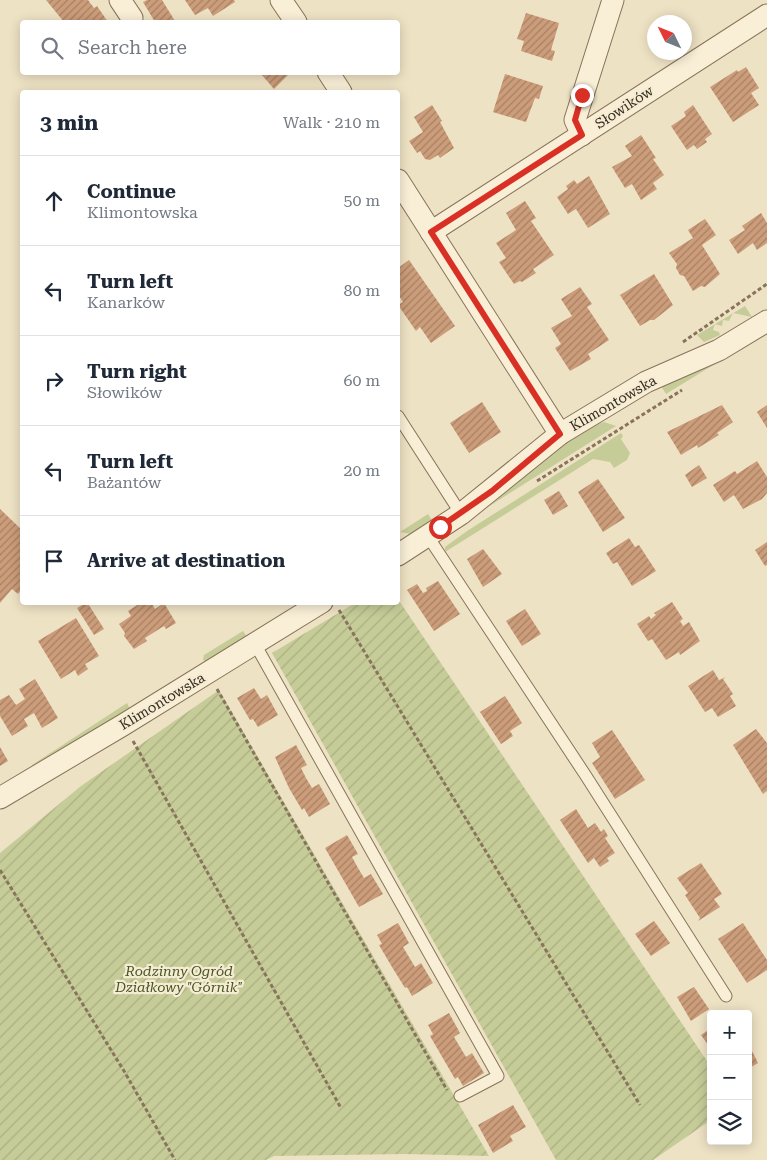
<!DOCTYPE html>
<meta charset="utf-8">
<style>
body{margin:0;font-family:"Roboto Serif",serif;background:#f6f6f7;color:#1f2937}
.controls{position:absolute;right:15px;bottom:15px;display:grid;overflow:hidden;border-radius:5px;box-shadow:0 2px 12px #0003}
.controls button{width:45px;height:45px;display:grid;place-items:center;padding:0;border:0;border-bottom:1px solid #e0e1e3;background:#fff;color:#1f2937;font:25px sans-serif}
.compass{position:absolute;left:647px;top:15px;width:45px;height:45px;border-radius:50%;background:#fff;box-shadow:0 2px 12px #0003;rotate:313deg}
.stop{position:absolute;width:15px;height:15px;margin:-11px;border:4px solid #d93025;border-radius:50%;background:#fff}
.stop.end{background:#d93025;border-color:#fff;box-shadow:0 1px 5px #0008}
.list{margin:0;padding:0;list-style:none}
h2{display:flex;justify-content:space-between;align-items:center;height:65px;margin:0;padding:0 20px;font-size:21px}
h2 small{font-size:16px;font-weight:400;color:#747a83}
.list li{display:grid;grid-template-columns:32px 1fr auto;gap:15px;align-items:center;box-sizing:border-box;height:90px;padding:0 20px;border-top:1px solid #e0e1e3}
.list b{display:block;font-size:19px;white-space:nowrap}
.list p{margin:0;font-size:16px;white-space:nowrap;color:#747a83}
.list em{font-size:16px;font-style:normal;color:#747a83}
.icon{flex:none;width:28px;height:28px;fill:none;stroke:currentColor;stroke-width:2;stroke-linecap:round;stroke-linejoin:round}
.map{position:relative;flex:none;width:767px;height:1160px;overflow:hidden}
.search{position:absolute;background:#fff;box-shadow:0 2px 12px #0003;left:20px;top:20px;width:380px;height:55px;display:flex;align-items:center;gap:12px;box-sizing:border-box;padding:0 18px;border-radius:5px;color:#747a83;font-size:19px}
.panel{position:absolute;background:#fff;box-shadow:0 2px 12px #0003;left:20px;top:90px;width:380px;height:515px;border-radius:5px}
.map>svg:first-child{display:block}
.grass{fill:#c6cc98}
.garden{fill:url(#garden-furrows)}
.building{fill:url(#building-hatch)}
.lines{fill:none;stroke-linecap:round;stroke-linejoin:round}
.lane-casing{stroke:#88735b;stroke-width:13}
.street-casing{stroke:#88735b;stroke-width:23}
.path{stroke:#88735b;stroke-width:3;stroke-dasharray:4 2.5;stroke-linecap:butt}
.lane{stroke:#f9efd7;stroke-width:11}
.street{stroke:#f9efd7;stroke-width:21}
.route{stroke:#d93025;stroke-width:6}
.labels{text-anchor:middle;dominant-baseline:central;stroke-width:4.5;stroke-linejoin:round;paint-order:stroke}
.street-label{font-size:14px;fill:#392b1e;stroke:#f5ecd4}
.park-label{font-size:14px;font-style:italic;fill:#495525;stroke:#f5ecd4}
</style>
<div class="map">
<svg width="767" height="1160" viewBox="0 0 767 1160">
<defs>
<pattern id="garden-furrows" width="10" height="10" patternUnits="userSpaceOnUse" patternTransform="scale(1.25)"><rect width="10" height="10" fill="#c6cc98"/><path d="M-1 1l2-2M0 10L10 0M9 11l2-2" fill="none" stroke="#abaf83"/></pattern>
<pattern id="building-hatch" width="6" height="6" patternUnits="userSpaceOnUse" patternTransform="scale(1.25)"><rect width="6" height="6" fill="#cc9d7a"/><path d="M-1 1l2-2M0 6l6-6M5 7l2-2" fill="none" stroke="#a78063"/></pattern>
</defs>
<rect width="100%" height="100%" fill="#eee2c4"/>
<g class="grass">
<polygon points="745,306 752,317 733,313 729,321 723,320 722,326 715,324 713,330 719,332 720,335 704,342 697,335"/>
<polygon points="723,359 666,394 661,386"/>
<path d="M604 422 616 426 488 507C516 485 571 432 604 422Z"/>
<polygon points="621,433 623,436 621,439 630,453 627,460 614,468 610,462 593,459 445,552 445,547 467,531"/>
<polygon points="428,514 432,520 411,534 400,532"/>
<polygon points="243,631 247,637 207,662 203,660 204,655"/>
<polygon points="127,703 130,709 32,766 32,765"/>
</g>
<g class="garden">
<polygon points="398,599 711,1067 711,1120 653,1160 556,1160 272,653 355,603 398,602"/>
<polygon points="219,690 489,1156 405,1154 274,1156 266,1160 0,1160 0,853 81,786"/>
</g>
<g class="building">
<polygon points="46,0 88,0 94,8 97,6 108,22 64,22"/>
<polygon points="147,0 162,0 175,21 155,22 143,2"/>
<polygon points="185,0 234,0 235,2 213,16 208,8 195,15"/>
<polygon points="526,13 559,23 551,50 555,51 552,61 521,51 524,41 517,39"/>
<polygon points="746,67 759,88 751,93 759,105 733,122 710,87 737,70 738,72"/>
<polygon points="262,72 291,72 274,89 261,74"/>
<polygon points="505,74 543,86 539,99 535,98 526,122 493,112"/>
<polygon points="432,105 442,121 440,122 454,148 440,158 438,155 430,160 425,159 420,151 417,153 409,141 423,132 414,117"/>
<polygon points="693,105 712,134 705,139 707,142 697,149 694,145 687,150 671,126 686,116 684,112"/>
<polygon points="641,135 656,158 653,159 664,175 653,183 657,189 641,200 632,184 625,188 612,167 632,156 625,146"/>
<polygon points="589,176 610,214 588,228 576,209 568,214 557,197 568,189 566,186 574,180 577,184"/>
<polygon points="525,201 536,218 531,221 554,255 533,269 536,273 522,282 520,281 514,284 499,262 506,258 496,243 516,230 506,213"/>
<polygon points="761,213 767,223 767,243 757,250 753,243 738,254 729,240 745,230 742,226"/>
<polygon points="705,219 716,235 702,245 720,274 705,287 701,286 693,291 684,276 680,275 676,268 677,264 669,253 693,238 688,230"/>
<polygon points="409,260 455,326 431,343 420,327 416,331 398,305 403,302 398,294 398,268"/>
<polygon points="654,274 673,305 654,320 650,320 640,326 620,295"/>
<polygon points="580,287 592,304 587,307 609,340 588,354 591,359 570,371 555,348 561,344 551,328 572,316 561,299"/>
<polygon points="482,402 501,432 469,453 450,423"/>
<polygon points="722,405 733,422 717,433 719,435 698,448 697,445 681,455 667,432"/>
<polygon points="767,405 767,428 757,412"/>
<polygon points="757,461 767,477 767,493 762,499 743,509 734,495 724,502 713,485 735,471 737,474"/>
<polygon points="699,465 707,478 692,487 685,475"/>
<polygon points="598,479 625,518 603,532 578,492"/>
<polygon points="559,491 568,506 553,515 544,500"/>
<polygon points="0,509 21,529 22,527 22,589 18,594 12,589 0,603"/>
<polygon points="629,538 635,547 639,545 656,571 632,586 617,562 613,564 606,553"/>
<polygon points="767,542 767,565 765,566 755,550"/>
<polygon points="483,549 502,574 483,587 467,559"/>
<polygon points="438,581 460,614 434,631 407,590 417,584 423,593 427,591 426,588"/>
<polygon points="87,602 104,629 94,635 77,608"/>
<polygon points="142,602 151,602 155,609 164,603 176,623 166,629 164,626 145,638 147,641 134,649 124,636 125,633 119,624 131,616 128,611"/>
<polygon points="672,602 683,619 680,621 683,626 689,622 700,641 680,655 679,652 666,660 652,639 648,641 637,624 649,616 651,619 656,615 654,613"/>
<polygon points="525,609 541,634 522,646 506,621"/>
<polygon points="76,618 99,656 85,664 88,669 78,676 75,670 61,679 38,641"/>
<polygon points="713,670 719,680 726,677 723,679 733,694 730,696 736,706 718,717 712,708 705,712 688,686"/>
<polygon points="35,679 58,718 42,728 34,713 24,719 28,726 12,736 0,716 0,700 9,695 16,705 25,699 19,689"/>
<polygon points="254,688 261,699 267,695 278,715 258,727 253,719 250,720 237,698"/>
<polygon points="505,696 522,723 510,731 513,736 501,744 480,712"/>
<polygon points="756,729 767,743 767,791 763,794 733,745"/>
<polygon points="612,730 645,780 615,799 592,763 600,757 592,743"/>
<polygon points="296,745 307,765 301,768 306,778 312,788 319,784 330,804 309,817 304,808 302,810 289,788 275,757"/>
<polygon points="0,747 8,761 0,766"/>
<polygon points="576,809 588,828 595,823 601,832 604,829 608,836 605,838 615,853 607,858 609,861 600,867 594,858 588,863 560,820"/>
<polygon points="347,835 358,854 352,857 358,868 364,878 371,874 383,894 359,907 325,848"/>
<polygon points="701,863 722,894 714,899 720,907 698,921 700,918 685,895 688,893 677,878"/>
<polygon points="654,921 670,943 651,956 635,934"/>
<polygon points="398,923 409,943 403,947 415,967 421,963 433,983 412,996 407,987 405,988 392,967 379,945 382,944 377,935"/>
<polygon points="743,923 767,960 767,970 747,983 718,939"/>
<polygon points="694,987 709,1009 691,1021 677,997"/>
<polygon points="449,1013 460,1033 454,1037 466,1057 472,1053 484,1073 463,1086 458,1077 455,1079 430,1036 433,1034 428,1025"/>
<polygon points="711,1028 711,1049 701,1035"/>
<polygon points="748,1043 758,1063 748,1069"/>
<polygon points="513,1105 526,1127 510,1136 513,1141 493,1153 478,1125"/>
</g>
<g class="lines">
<g class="lane-casing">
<g id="lane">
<polyline points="398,416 461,514"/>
<polyline points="427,535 586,776 726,996"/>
<polyline points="255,644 498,1076 460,1096"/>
</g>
</g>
<g class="street-casing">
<g id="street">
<polyline points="120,0 132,18"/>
<polyline points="281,0 296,22"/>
<polyline points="328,72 341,92"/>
<polyline points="582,135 575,120 613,0"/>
<polyline points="398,180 560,434"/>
<polyline points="431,232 767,15"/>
<polyline points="398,555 461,514 560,434 646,382 719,350 767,321"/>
<polyline points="0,798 123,725 322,602"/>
</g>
</g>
<g class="path">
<polyline points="683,342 767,284"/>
<polyline points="537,481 682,390"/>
<polyline points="339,610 640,1105"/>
<polyline points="217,689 447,1090"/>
<polyline points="133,741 341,1108"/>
<polyline points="0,870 124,1071 175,1160"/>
</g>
<use href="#lane" class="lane"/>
<use href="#street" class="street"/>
</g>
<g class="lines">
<polyline class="route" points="440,527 492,491 560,434 431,232 582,135 575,120 582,95"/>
</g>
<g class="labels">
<g class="street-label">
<text transform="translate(624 107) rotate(-33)">Słowików</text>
<text transform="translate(613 403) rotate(-30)">Klimontowska</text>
<text transform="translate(162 701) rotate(-31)">Klimontowska</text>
</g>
<g class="park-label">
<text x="179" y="971">Rodzinny Ogród<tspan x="179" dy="16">Działkowy "Górnik"</tspan></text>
</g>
</g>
</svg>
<div class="controls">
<button>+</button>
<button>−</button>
<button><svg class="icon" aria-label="layers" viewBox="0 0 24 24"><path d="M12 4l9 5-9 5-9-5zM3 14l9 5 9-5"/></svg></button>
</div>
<svg class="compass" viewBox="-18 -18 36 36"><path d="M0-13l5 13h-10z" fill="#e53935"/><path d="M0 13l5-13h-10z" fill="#747a83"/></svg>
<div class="stop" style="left:440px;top:527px"></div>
<div class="stop end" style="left:582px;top:95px"></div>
<div class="search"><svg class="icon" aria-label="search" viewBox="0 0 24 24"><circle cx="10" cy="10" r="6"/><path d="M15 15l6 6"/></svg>Search here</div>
<section class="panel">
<h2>3 min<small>Walk · 210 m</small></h2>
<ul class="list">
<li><svg class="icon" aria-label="ahead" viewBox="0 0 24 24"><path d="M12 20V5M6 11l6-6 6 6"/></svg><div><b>Continue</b><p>Klimontowska</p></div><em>50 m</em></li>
<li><svg class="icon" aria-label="left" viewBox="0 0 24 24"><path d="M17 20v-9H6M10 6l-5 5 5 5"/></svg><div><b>Turn left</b><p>Kanarków</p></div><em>80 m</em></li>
<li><svg class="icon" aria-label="right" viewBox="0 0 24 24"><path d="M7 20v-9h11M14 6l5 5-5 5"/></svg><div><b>Turn right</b><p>Słowików</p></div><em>60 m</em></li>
<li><svg class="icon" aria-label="left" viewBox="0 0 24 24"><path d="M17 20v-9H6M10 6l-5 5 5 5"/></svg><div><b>Turn left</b><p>Bażantów</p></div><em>20 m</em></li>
<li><svg class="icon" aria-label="arrive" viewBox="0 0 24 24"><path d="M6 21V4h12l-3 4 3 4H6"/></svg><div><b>Arrive at destination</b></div></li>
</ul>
</section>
</div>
